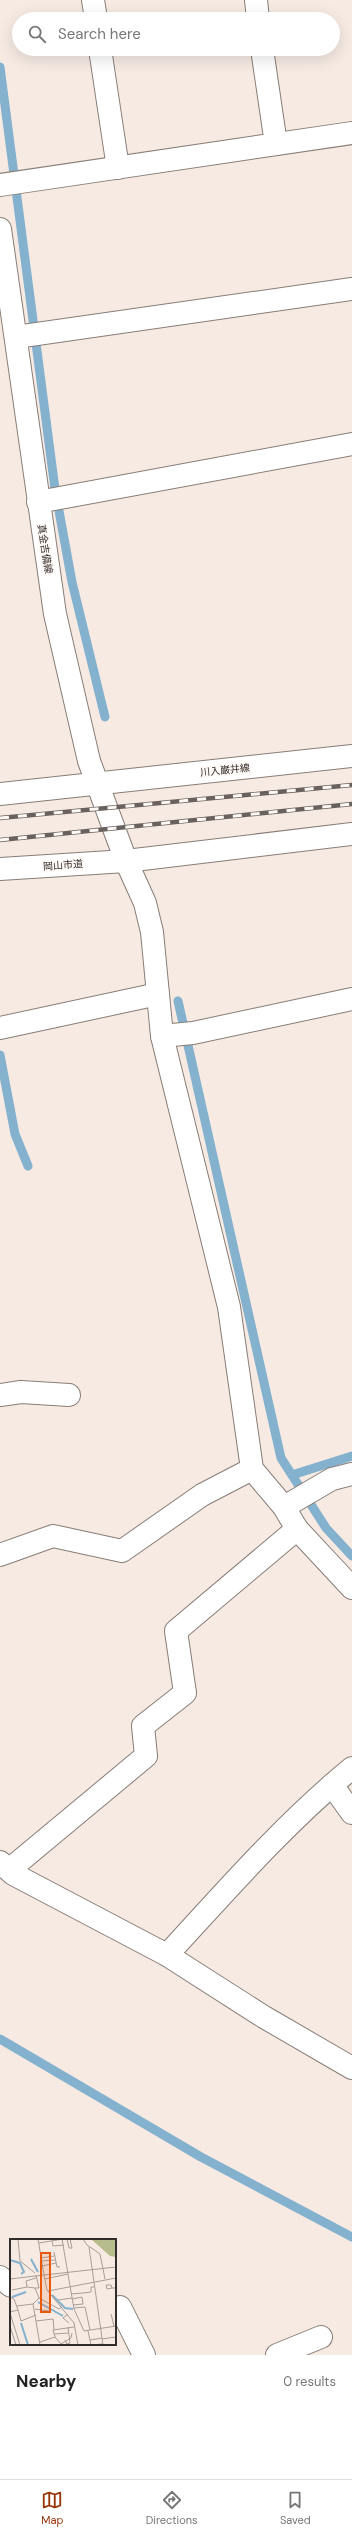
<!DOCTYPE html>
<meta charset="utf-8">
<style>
body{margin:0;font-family:"DM Sans","Noto Sans JP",sans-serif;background:#f6f6f6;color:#222}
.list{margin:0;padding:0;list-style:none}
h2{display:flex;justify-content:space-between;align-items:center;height:52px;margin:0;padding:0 16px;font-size:17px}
h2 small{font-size:13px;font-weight:400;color:#767676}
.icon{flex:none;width:22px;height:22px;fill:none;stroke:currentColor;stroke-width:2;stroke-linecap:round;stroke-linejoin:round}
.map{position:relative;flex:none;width:352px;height:2355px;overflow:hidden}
.search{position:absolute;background:#fff;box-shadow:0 4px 16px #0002;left:12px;right:12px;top:12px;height:44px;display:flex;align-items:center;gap:10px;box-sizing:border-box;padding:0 14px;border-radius:22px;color:#767676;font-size:15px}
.sheet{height:124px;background:#fff}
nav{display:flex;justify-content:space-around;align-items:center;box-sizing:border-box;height:56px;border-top:1px solid #e0e0e0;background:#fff;font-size:11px;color:#767676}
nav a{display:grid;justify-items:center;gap:2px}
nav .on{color:#993308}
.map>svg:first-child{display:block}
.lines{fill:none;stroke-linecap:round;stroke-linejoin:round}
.stream{stroke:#83b1ce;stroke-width:9}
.street-casing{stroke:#887d77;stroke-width:24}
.secondary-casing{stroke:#887d77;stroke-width:24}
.street{stroke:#fff;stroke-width:22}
.secondary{stroke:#fff;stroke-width:22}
.rail-casing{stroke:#68615d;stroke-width:4.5}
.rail{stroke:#fef9f6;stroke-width:3;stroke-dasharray:9;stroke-linecap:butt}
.labels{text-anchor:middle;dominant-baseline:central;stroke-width:3.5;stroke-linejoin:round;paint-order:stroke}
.street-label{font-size:10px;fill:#322d2a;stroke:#fef9f6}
.inset-river{fill:none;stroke:#83b1ce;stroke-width:2}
.inset-road{fill:none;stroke:#a89e99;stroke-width:1}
.view{fill:#e8590c;fill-opacity:0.15;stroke:#e8590c;stroke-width:2}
.inset-edge{fill:none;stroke:#322d2a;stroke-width:2}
</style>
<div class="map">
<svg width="352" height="2355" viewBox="0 0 352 2355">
<rect width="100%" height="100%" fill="#f6eae3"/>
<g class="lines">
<g class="stream">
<polyline points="0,67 55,489 72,582 105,717"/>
<polyline points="178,1001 281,1458 326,1528 352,1556"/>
<polyline points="0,1055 15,1134 28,1166"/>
<polyline points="292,1475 352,1456"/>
<polyline points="0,2039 201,2157 352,2237"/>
</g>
<g class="street-casing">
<g id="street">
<polyline points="93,0 96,19"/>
<polyline points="256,0 258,19"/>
<polyline points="100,49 118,168"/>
<polyline points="262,49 276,144"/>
<polyline points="0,185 352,133"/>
<polyline points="16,337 352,289"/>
<polyline points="38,502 352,444"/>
<polyline points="126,861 145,903 152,932 162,1036 229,1307 252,1469 284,1507 297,1529 352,1588"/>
<polyline points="0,1028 158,994"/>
<polyline points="162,1036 193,1033 352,999"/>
<polyline points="0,1395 21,1392 69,1395"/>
<polyline points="284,1507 332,1479 352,1474"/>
<polyline points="0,1555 53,1536 122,1551 202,1495 252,1469"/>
<polyline points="332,1785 352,1813"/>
<polyline points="0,1862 13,1874 167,1955 264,2017 352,2068"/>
<polyline points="9,1870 146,1756 143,1726 185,1693 176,1631 297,1529"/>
<path d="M167 1955C226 1891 284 1824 352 1768"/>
<polyline points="0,2277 11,2286"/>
<polyline points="115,2309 120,2307 144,2355"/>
<polyline points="277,2355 321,2337"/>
</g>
</g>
<g class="secondary-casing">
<g id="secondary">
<polyline points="0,229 55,614 89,761 126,861"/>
<polyline points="0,794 352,756"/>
<polyline points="0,869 126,861 352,834"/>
</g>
</g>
<use href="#street" class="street"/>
<use href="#secondary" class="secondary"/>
<g class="rail-casing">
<g id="rail">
<polyline points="0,818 352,785"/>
<polyline points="0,840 352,804"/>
</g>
</g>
<use href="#rail" class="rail"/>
</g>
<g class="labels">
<g class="street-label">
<text transform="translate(45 549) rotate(81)">真金吉備線</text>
<text transform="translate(225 770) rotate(-6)">川入巌井線</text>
<text transform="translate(63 865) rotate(-4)">岡山市道</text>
</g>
</g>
<g transform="translate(10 2239)">
<rect width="106" height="106" fill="#f6eae3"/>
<path d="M81 0H106V18L100 17Z" fill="#b7bc8c"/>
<path class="inset-river" d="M21 20 28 33M0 21 10 24 14 33 11 35M42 56 55 69 63 70M2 58 16 53M28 63 53 77M11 84 18 106"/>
<path class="inset-road" d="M8 0 10 22 25 34M28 0 34 36 106 28M52 0 64 70 74 92 106 87M57 0 59 9H62L60 0M73 0 77 6 90 15 95 40M42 2 43 7 54 6M29 4 53 0M79 8 93 106M44 13 47 28H50M31 19 44 17M31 22 45 21M32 27 46 24M26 36 29 49H25L29 59 49 70 52 68M0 40 34 36 37 51 64 84 68 106M35 40 58 35M17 48 16 42 26 39M102 49 101 46H96L97 50 102 49H106M2 51 17 48 25 49M38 52 106 39M73 54 81 53V48H84M61 55 73 54M0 58 4 60 8 71 0 73M62 60 72 58 73 65 63 66M48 61 62 59M23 65 30 106M7 67 23 65 29 59M64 69 75 68 80 91M25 70 39 72M8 71 11 82 26 76M0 74 10 106M58 75 53 79 59 84M101 75 104 87M26 82 43 80 44 91M0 87 6 106M78 92 81 106 92 105M62 94 61 99 51 105 45 98 43 91 64 88M44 95 58 94M92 100 106 98M55 101 57 105 60 104 58 88M80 101 92 99M30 103 45 98"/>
<path class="view" d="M31 14H40V73H31Z"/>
<rect width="106" height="106" class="inset-edge"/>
</g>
</svg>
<div class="search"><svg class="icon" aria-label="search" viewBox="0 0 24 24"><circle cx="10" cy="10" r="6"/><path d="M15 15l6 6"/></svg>Search here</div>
</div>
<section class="sheet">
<h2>Nearby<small>0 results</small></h2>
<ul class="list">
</ul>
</section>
<nav>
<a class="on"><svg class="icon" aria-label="map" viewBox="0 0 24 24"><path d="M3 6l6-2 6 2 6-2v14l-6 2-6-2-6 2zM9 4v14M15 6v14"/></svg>Map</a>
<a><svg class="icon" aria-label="directions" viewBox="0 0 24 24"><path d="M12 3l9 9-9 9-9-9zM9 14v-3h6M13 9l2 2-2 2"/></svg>Directions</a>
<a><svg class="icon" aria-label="saved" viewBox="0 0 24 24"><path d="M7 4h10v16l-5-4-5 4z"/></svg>Saved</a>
</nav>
